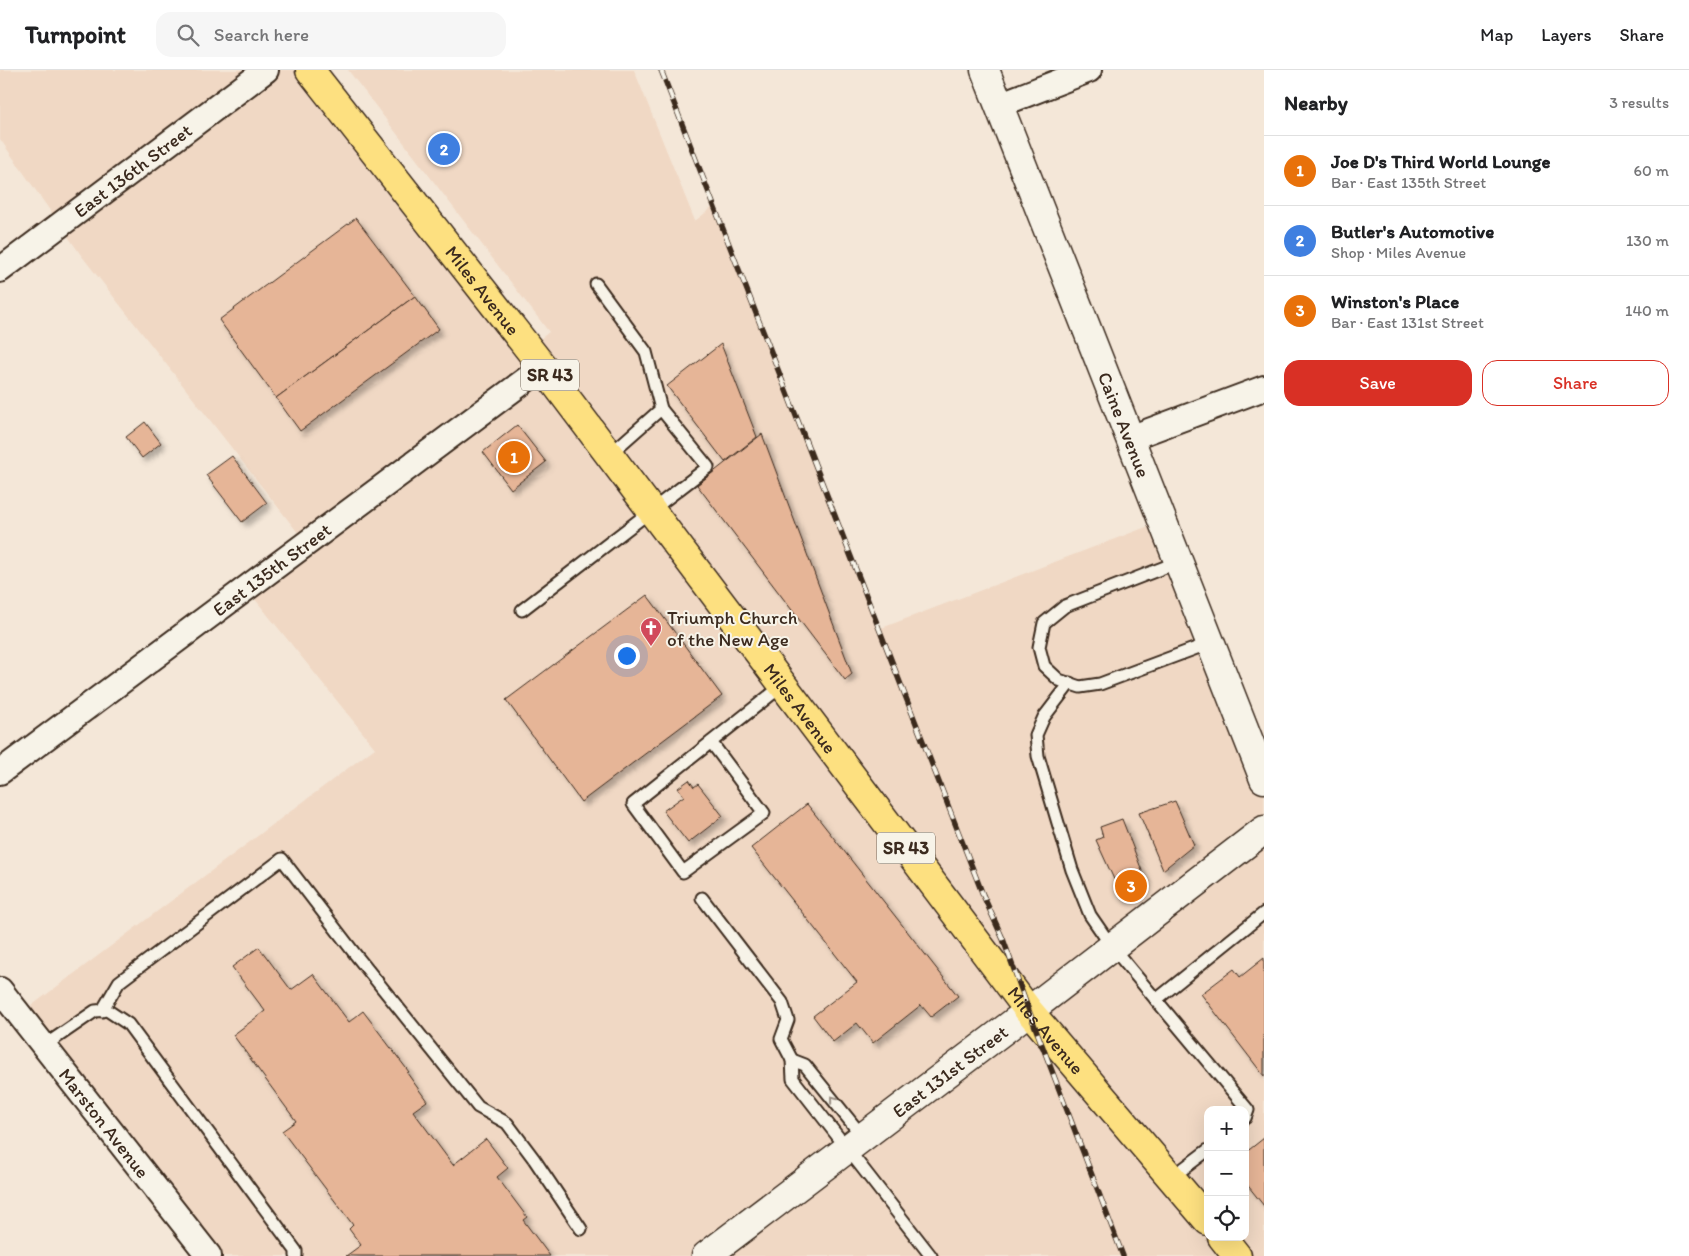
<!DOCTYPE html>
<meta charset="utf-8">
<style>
body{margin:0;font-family:Itim,sans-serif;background:#f6f6f6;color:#202124}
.controls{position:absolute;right:15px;bottom:15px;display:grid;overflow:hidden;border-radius:10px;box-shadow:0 5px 20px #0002}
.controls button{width:45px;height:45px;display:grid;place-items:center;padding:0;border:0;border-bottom:1px solid #e0e0e0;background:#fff;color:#202124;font:25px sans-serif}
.you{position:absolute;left:626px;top:585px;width:18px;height:18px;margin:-12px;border:4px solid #fff;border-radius:50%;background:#1a73e8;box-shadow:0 0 0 8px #1a73e833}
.badge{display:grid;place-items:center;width:32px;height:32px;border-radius:50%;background:#d93025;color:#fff;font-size:16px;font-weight:700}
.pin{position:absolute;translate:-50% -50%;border:2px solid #fff;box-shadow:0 1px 5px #0006}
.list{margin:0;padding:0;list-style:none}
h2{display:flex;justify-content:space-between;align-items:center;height:65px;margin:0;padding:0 20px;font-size:21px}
h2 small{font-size:16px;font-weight:400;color:#757577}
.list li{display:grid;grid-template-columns:32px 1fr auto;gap:15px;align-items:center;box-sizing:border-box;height:70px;padding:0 20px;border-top:1px solid #e0e0e0}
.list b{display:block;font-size:19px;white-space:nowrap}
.list p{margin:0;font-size:16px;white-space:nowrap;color:#757577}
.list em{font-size:16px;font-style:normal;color:#757577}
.actions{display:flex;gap:10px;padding:15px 20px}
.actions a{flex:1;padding:11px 0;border:1px solid #d93025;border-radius:15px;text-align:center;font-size:18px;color:#d93025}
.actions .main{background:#d93025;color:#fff}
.icon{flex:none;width:28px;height:28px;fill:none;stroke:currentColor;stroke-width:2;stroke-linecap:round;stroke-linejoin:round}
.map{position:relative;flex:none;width:1264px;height:1186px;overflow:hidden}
header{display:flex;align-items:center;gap:30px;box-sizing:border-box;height:70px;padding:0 25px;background:#fff;border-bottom:1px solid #e0e0e0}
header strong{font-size:24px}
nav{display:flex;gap:28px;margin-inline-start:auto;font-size:18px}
.search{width:350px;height:45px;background:#f6f6f6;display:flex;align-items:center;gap:12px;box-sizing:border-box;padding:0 18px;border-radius:15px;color:#757577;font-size:19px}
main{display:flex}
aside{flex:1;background:#fff}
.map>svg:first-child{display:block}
.built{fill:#f0d8c4;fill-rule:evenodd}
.building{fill:#e6b597;stroke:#3b2a1e;filter:url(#shadow)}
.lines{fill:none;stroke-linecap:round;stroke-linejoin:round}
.service-casing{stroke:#3b2a1e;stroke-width:15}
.minor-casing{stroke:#3b2a1e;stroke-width:28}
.tertiary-casing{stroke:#3b2a1e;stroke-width:31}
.primary-casing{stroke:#3b2a1e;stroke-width:31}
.service{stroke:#f7f3e8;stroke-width:11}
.minor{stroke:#f7f3e8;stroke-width:24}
.tertiary{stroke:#f7f3e8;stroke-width:28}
.primary{stroke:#fde080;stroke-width:28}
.rail-casing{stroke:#3b2a1e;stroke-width:5.5}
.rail{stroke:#f7f3e8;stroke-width:4;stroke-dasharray:11;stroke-linecap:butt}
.oneway{stroke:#998e83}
.labels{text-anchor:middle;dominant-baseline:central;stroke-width:4;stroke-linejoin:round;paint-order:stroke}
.shield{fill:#f7f3e8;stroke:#73665b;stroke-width:1}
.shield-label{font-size:18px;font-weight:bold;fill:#3b2a1e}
.street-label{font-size:19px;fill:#3b2a1e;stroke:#f7f3e8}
.poi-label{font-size:19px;fill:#3b2a1e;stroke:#f7f3e8;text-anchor:start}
</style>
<header>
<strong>Turnpoint</strong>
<div class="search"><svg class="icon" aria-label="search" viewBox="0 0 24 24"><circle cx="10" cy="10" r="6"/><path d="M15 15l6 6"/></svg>Search here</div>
<nav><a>Map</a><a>Layers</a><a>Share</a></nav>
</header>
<main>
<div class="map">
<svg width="1264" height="1186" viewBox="0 0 1264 1186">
<defs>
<filter id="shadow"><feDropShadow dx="4.5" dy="4.5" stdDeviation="2.5" flood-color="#0004"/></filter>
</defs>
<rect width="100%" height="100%" fill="#f4e7d8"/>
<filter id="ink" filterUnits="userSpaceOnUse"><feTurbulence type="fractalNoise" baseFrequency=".02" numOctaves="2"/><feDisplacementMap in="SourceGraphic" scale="10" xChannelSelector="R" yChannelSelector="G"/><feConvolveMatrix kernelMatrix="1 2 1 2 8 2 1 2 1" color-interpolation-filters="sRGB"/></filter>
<g filter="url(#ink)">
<path class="built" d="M0 0H310L529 278 549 262 348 0H634L695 151 714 136 879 559 1162 451 1264 708V1186H209L19 945 375 678 246 518 306 473 81 185 0 69ZM1208 1040H1245V1167H1208Z"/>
<g class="building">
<polygon points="356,148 415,226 276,328 219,250"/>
<polygon points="415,226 439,259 300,361 276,328"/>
<polygon points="721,274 757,367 725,392 667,316"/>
<polygon points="145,352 161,373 142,388 126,367"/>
<polygon points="517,355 546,392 511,419 483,382"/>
<polygon points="762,364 852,604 845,610 697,415"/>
<polygon points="232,386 267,433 242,452 206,405"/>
<polygon points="647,525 722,626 581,732 506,630"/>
<polygon points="689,710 694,717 698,714 723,746 688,773 663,741 684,726 678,718"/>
<polygon points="1175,731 1194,775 1163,800 1139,743"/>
<polygon points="807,734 958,926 931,947 921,935 873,973 857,953 833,972 813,946 857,912 751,778"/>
<polygon points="1122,749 1146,811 1123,829 1096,770 1103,767 1100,757"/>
<polygon points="259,877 291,920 313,904 349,952 363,941 409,1002 407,1003 427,1031 413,1041 453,1095 486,1069 508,1098 497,1107 527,1147 523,1150 550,1186 346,1186 361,1175 349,1159 353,1155 282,1061 296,1051 233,965 265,941 232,897"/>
<polygon points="1264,888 1264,1006 1201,924 1234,899 1240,907"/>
<polygon points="1264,1068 1264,1136 1245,1112 1245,1083"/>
</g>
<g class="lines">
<g class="service-casing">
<g id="service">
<polyline points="596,214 646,282 661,339"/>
<polyline points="1178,492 1065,536 1044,553 1039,577 1044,596 1059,610 1080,617 1100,614 1210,573"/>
<polyline points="522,540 708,397 661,339 609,385"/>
<polyline points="1070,613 1044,647 1036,665 1038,686 1072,800 1090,845 1112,877 1248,1040 1245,1048"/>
<polyline points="711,672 764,743 683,802 633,734 783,615"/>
<polyline points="702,828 782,932 788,950 781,969 792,990"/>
<polyline points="1156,930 1264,843"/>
<polyline points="102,941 119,912 282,789 355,884 478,1037 507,1053 534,1089 581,1159"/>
<polyline points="44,976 95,941 107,940 128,954 296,1181 296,1186"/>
<polyline points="863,1067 805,995 792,990 793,1009 931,1186"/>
<polyline points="1171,1108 1208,1080"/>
</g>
</g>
<g class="minor-casing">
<g id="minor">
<polyline points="999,35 1089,0"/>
<path id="s1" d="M0 200 266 0"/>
<polyline points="1130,368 1264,318"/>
<path id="s2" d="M0 702 543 297"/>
<path id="s3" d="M0 920 209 1186"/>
</g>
</g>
<g class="tertiary-casing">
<g id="tertiary">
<path id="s4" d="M985 0 1264 709"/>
<path id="s5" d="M706 1186 1008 957 1264 760"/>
</g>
</g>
<g class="primary-casing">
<g id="primary">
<path id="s6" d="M310 0 543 297 1029 941 1208 1151"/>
<polyline points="1222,1167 1237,1186"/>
</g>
</g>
<use href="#service" class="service"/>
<use href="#minor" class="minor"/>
<use href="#tertiary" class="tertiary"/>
<use href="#primary" class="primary"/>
<g class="rail-casing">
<polyline id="rail" points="661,0 983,825 1003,869 1029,941 1123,1186"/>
</g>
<use href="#rail" class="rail"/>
</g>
<defs><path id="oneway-chevron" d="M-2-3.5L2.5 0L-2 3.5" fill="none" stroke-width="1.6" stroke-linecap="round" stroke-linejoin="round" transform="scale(1.25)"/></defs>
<use class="oneway" href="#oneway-chevron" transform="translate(833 1029) rotate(-129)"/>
</g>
<defs>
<g id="church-pin" transform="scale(1.125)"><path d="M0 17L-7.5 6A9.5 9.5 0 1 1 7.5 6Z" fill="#d1495b" stroke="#f7f3e8"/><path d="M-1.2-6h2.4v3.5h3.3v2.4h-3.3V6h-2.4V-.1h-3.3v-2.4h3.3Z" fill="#fff"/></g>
</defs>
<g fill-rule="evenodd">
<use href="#church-pin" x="651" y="558"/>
</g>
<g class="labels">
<g class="shield">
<rect x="521" y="289.5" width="58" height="31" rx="4"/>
<rect x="877" y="762.5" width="58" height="31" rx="4"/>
</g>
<g class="shield-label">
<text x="550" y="305">SR 43</text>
<text x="906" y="778">SR 43</text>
</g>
<g class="street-label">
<text stroke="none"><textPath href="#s1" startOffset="166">East 136th Street</textPath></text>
<text stroke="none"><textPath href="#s6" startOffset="280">Miles Avenue</textPath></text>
<text stroke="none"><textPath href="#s4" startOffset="381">Caine Avenue</textPath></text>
<text stroke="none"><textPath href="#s2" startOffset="339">East 135th Street</textPath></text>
<text stroke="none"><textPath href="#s6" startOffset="805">Miles Avenue</textPath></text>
<text stroke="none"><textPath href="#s6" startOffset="1210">Miles Avenue</textPath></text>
<text stroke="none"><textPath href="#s5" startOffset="306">East 131st Street</textPath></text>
<text stroke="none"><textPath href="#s3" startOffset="169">Marston Avenue</textPath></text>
</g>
<g class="poi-label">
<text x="667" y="547">Triumph Church<tspan x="667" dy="22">of the New Age</tspan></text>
</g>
</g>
</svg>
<div class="controls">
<button>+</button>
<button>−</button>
<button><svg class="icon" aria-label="locate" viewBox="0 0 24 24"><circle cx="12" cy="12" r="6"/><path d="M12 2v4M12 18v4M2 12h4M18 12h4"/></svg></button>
</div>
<div class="you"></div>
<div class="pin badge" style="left:514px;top:387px;background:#e8710a">1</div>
<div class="pin badge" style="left:444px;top:79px;background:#3f7fe0">2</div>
<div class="pin badge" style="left:1131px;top:816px;background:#e8710a">3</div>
</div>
<aside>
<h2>Nearby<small>3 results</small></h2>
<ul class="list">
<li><span class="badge" style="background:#e8710a">1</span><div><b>Joe D's Third World Lounge</b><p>Bar · East 135th Street</p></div><em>60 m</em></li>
<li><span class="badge" style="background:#3f7fe0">2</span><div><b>Butler's Automotive</b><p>Shop · Miles Avenue</p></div><em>130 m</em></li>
<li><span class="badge" style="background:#e8710a">3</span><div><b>Winston's Place</b><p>Bar · East 131st Street</p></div><em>140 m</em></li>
</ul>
<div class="actions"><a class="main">Save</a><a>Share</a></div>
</aside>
</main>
